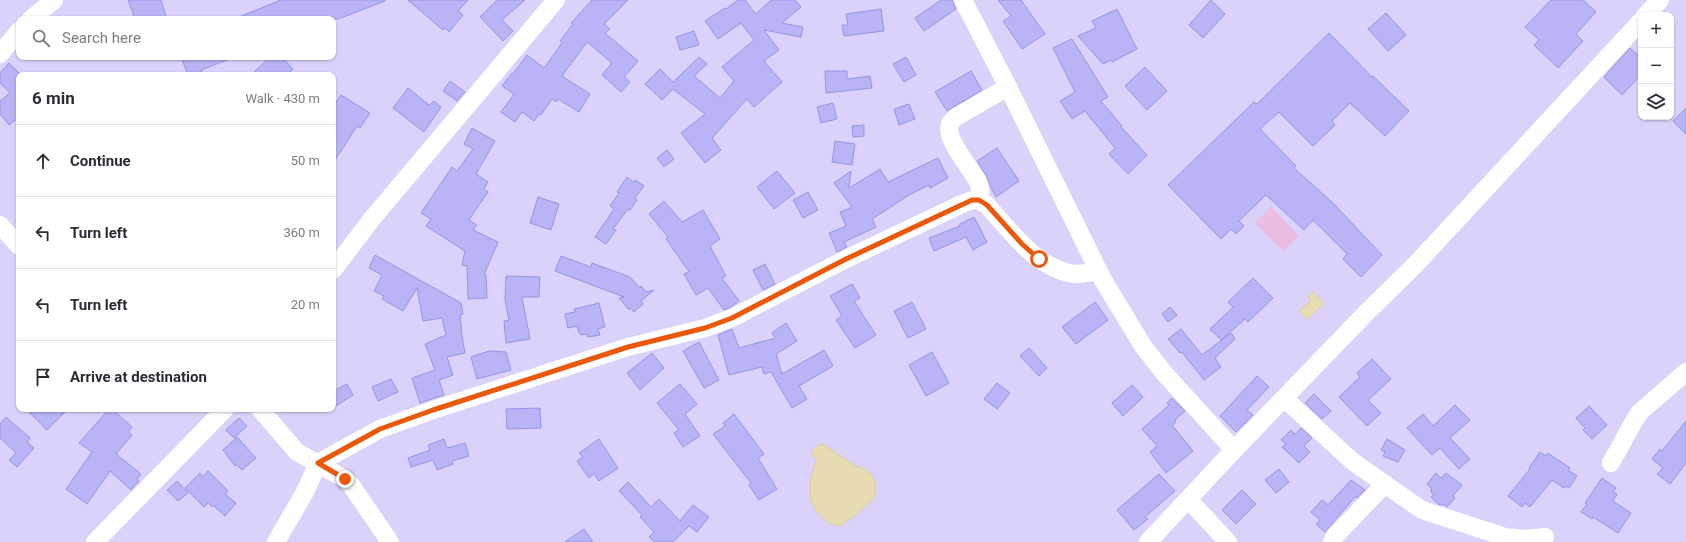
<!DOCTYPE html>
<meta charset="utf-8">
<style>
body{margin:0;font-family:Roboto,sans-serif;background:#f2f2f3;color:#2b2b33}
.controls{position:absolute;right:12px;top:12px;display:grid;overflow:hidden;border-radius:8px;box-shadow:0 1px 3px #0004}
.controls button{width:36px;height:36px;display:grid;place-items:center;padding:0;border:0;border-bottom:1px solid #e1e1e2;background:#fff;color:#2b2b33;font:20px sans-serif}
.stop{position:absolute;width:12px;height:12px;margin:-9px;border:3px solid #ea580c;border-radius:50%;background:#fff}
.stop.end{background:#ea580c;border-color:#fff;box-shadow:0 1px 4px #0008}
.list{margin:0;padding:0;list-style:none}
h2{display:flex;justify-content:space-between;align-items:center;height:52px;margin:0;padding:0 16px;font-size:17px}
h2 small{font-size:13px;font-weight:400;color:#7c7c81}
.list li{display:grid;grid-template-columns:26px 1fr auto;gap:12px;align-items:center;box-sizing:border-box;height:72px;padding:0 16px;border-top:1px solid #e1e1e2}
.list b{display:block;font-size:15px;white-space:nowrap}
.list em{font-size:13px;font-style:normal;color:#7c7c81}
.icon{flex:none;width:22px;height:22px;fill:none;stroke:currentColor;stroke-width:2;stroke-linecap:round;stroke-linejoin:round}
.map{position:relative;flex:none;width:1686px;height:542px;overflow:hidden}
.search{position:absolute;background:#fff;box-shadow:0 1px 3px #0004;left:16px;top:16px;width:320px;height:44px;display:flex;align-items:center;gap:10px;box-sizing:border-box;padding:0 14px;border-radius:8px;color:#7c7c81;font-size:15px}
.panel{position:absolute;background:#fff;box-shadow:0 1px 3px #0004;left:16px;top:72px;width:320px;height:340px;border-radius:8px}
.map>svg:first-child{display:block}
.residential{fill:#dbd2fb;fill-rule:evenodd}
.green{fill:#ecbde0}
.water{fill:#e8ddb2;stroke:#dace98}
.building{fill:#b8b4f5;stroke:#9794e8}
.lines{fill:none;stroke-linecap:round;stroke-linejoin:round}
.minor{stroke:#fff;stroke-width:18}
.route{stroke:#ea580c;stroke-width:5}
</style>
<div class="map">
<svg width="1686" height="542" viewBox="0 0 1686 542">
<rect width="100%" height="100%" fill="#e7defe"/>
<path class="residential" d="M0 0H1686V542H0ZM1641 15H1671V117H1641ZM19 19H333V57H19ZM19 75H333V409H19Z"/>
<polygon class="green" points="1271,207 1299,236 1283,251 1255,223"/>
<g class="water">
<polygon points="1314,292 1324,304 1307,319 1299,311 1311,301 1308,297"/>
<path d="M823 444 855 466 865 469 873 477 876 488 874 498 857 514 840 526 829 523 816 511 810 497V482L816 460 812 455C813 448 816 446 823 444Z"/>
</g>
<g class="building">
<polygon points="128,0 161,0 167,19 135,19"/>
<polygon points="281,0 385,0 385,1 338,19 234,19"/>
<polygon points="408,0 468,0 458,11 463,15 449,32 445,28 443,30"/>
<polygon points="497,0 525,0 502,20 513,31 503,41 480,17"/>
<polygon points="592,0 628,0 604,24 610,29 605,33 638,61 624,77 630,82 621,92 602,75 612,63 587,42 562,76 590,94 579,112 558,99 556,102 552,99 541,115 540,113 534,121 522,112 515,122 501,112 514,94 502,86 512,73 513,74 527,55 544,68 562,43 560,41 573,24 571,23"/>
<polygon points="738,0 745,0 756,14 771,0 795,0 801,7 782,23 803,27 801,37 764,30 779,50 764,61 782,82 754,107 747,99 712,138 721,150 705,163 681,133 705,114 673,89 662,100 645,84 660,69 673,82 699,57 707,64 694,76 720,98 734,81 722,67 754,40 741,23 718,39 705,21 725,8 726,9"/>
<polygon points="941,0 952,0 956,9 924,31 915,18"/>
<polygon points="998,0 1021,0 1045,34 1022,49 1003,21 1011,16"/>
<polygon points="1211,0 1225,14 1203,38 1189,25"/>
<polygon points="1551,0 1583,0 1596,12 1576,34 1583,41 1558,68 1534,45 1539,40 1525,27"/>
<polygon points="881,9 884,31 844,36 842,25 848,25 846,14"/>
<polygon points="1117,9 1137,49 1112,62 1111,60 1103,64 1078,36 1096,28 1092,21"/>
<polygon points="1386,13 1406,35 1388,51 1368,29"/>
<polygon points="694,31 699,45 680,50 676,37"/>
<polygon points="1329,33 1372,77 1373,76 1409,111 1385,136 1350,103 1332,121 1335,125 1313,146 1279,112 1260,129 1296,166 1294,168 1333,203 1382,255 1361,277 1343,259 1347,254 1313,220 1304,230 1266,195 1239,221 1244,226 1236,234 1231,229 1221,239 1168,185 1254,102 1257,104"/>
<polygon points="1072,39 1108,97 1101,101 1122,126 1121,127 1147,155 1128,174 1109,154 1115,148 1085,111 1072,119 1060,101 1075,92 1053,48"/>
<polygon points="1630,48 1641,58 1641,75 1622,95 1604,77"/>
<polygon points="181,57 232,57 232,58 201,70 205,75 188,75"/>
<polygon points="270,57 282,57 293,69 287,75 251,75"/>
<polygon points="906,57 916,75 904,82 893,64"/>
<polygon points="9,63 19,73 19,117 9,125 0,114 0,101 10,93 0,83 0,73"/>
<polygon points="1145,67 1167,91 1147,110 1125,86"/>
<polygon points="825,71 847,71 847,79 870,76 872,88 826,93"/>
<polygon points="971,71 982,90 947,111 935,92"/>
<polygon points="450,81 465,92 457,101 443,91"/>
<polygon points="408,88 429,105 434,101 441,107 424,132 393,108"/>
<polygon points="341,95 370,113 360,128 357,126 333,163 333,107"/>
<polygon points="833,103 837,119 821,123 817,107"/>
<polygon points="909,104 915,119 899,125 894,109"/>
<polygon points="1686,108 1686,134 1673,121"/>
<polygon points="864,125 864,136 853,137 852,126"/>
<polygon points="472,128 495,141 476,174 488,182 484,189 488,192 469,220 477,225 473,230 498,242 484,275 486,275 487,298 468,299 467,266 462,265 465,251 426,226 431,219 421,213 452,167 457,171 473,149 464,144"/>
<polygon points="835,141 855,144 852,165 832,162"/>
<polygon points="997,148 1019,181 996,197 991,188 987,177 977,161"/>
<polygon points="667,150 674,159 664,167 657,158"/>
<polygon points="938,158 948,178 930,188 929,185 909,195 872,219 876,227 844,242 847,247 837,252 829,233 846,226 840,212 852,207 834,183 851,171 849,188 880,169 888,182"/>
<polygon points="777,171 795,193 774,209 757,187"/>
<polygon points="627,177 633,182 635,180 644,186 635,198 637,200 630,210 628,209 613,229 616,230 606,244 595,237 614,209 610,206 619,193 617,192"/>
<polygon points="808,192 818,210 803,218 793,200"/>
<polygon points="538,197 559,204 551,230 530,223"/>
<polygon points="664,201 682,222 703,210 720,239 710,246 726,276 722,278 739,301 731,307 724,310 708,288 696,295 684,274 689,272 666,239 668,237 649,214"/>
<polygon points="974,217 987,242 973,250 966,237 934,251 929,238 960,226 960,224"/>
<polygon points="375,255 461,303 463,314 460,315 462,336 465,353 447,357 453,375 439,380 444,395 420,403 412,378 435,370 425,344 446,335 442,318 423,321 417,288 403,311 382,299 384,296 374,291 382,275 369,268"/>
<polygon points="561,256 591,267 592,263 630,277 640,288 641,286 646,292 654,290 641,301 643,304 634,312 631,308 629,310 619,298 624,297 555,271"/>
<polygon points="765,264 775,284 763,290 753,270"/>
<polygon points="506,276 540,277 539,297 522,297 530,339 506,343 504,321 509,320 505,300"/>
<polygon points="1253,278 1273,298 1248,322 1245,319 1221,340 1210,329 1233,307 1228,302"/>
<polygon points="852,284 860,298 854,301 876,335 855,348 836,320 842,316 830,296"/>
<polygon points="912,302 926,329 908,338 894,311"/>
<polygon points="1095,302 1108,320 1076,344 1062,327"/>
<polygon points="599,303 605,327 598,329 600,335 588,337 587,334 581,335 580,333 579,333 577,326 568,328 565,314 575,312 574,309"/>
<polygon points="1170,307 1177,315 1168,322 1162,314"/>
<polygon points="786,323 797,341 776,354 782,374 824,350 833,366 799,386 807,399 792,408 771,372 764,374 762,367 729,375 718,335 732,329 739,348 775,338 772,333"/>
<polygon points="1181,329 1202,355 1231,333 1235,339 1215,358 1221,367 1204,380 1182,352 1180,353 1168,339"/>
<polygon points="699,342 719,380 704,388 683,351"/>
<polygon points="1029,348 1047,368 1039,376 1020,356"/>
<polygon points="489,351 506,352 511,370 477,379 471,357"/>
<polygon points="932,352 949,383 926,396 909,365"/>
<polygon points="652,353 664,368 640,390 627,373"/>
<polygon points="1372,359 1391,379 1368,400 1381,413 1367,426 1339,397 1360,377 1357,373"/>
<polygon points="1257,376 1269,387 1247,410 1253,415 1236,432 1220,416"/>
<polygon points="391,379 398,392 378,401 372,387"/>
<polygon points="997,383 1010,393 997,409 984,399"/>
<polygon points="347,384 353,395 333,408 333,391"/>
<polygon points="680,384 697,404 685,414 700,436 683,447 674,433 679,430 657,403"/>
<polygon points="1132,385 1143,397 1123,416 1112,403"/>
<polygon points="1314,394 1331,411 1322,419 1305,403"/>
<polygon points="1172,398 1185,411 1175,420 1176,422 1172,425 1193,451 1166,473 1150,452 1157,446 1142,429 1169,405 1167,403"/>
<polygon points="1455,405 1470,420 1450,438 1470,459 1459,469 1440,448 1432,455 1407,428 1423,414 1433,426"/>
<polygon points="1589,406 1607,425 1592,439 1583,430 1585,428 1576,418"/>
<polygon points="540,408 541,428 507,429 506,409"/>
<polygon points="26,409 68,409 47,430"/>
<polygon points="109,409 112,409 132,427 128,432 132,435 116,454 141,474 137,479 139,481 131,490 110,471 87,504 66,489 92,452 79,443"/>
<polygon points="734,414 764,454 758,458 777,489 759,500 749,485 751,483 713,434 725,426 723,423"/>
<polygon points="6,417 30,438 27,442 34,448 17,467 9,460 16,453 0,438 0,424"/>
<polygon points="239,418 247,426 234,438 226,430"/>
<polygon points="1686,421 1686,463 1670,484 1657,474 1663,468 1652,459 1660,449 1662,451"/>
<polygon points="1301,428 1312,438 1304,446 1310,452 1299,463 1282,447 1286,444 1281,440 1291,430 1295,434"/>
<polygon points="237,437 256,458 242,470 237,465 235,466 223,450"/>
<polygon points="444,439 447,448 465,443 469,456 452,461 453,464 437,470 433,460 411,467 408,458 430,450 428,445"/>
<polygon points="599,439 618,468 599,481 594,474 589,478 577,461 583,457 579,453"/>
<polygon points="1387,439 1405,450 1398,462 1383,456 1385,452 1381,450"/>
<polygon points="1540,452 1546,456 1548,453 1570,468 1568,470 1577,476 1569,488 1566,486 1564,488 1552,480 1530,507 1525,503 1522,507 1508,496 1530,469 1529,468"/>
<polygon points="1279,469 1289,482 1276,493 1265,480"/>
<polygon points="208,471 228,491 225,494 236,503 225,516 213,505 212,507 208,503 204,507 185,488 200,473 203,477"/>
<polygon points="1436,473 1441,478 1446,473 1462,485 1453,496 1455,498 1447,507 1444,504 1442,505 1438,504 1431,497 1434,495 1430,491 1432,489 1427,484"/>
<polygon points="1159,474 1175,491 1145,517 1148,519 1134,530 1117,510"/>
<polygon points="1602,478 1616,488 1613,492 1617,494 1613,501 1631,513 1618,533 1593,517 1592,519 1581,512 1587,504 1585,503"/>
<polygon points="1351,480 1365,490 1357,498 1355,497 1325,532 1316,524 1320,520 1311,512 1322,500 1328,505"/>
<polygon points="177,481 188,493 178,501 167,490"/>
<polygon points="628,482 651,507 659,499 680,521 693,505 709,517 697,532 689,526 673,542 654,542 649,537 654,532 640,517 642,515 619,491"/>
<polygon points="1242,490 1256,504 1236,524 1222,510"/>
<polygon points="584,529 593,542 565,542"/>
</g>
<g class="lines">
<g class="minor">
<polyline points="963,0 1008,87 1103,280 1143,346 1164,373 1234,450"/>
<polyline points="1646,15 1660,0"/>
<polyline points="31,19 54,0"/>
<polyline points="0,54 19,31"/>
<path d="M979 200 987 205C1009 230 1039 271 1076 274 1083 274 1091 272 1097 271"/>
<polyline points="0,225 19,246"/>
<polyline points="333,270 371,220 556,0"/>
<polyline points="1285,399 1352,461 1422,510 1505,537 1524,539 1545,537"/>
<polyline points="260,409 297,452 345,479 351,485 390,542"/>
<polyline points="1611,463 1634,421 1640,412 1686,372"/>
<polyline points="1189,500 1228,542"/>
<polyline points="95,542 225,409"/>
<path d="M276 542 305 492 318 463 380 429 433 410 628 347 705 328 732 318 846 259 962 204 972 200H979C981 194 981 188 978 182 972 169 944 139 950 124 951 121 954 119 956 117L1008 87"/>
<polyline points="1148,542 1234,450 1366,313 1416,264 1641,21"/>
<polyline points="1332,542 1335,536 1385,484"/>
</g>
</g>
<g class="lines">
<polyline class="route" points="345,479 318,463 380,429 433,410 628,347 705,328 732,318 846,259 972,200 979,200 987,205 1022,244 1039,259"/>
</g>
</svg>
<div class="controls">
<button>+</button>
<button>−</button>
<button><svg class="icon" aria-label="layers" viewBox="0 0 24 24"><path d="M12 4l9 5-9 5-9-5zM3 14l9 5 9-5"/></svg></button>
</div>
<div class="stop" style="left:1039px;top:259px"></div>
<div class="stop end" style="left:345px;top:479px"></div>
<div class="search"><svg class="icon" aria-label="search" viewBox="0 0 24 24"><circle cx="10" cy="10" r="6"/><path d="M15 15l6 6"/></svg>Search here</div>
<section class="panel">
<h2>6 min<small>Walk · 430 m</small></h2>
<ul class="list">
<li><svg class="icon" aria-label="ahead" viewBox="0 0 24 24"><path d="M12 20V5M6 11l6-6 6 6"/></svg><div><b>Continue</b></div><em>50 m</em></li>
<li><svg class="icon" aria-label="left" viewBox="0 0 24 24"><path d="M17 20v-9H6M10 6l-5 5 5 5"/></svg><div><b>Turn left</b></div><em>360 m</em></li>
<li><svg class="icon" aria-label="left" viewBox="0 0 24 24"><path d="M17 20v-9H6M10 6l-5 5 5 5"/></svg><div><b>Turn left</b></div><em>20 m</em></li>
<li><svg class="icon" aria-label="arrive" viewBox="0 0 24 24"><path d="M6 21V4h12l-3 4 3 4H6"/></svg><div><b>Arrive at destination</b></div></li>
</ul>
</section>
</div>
